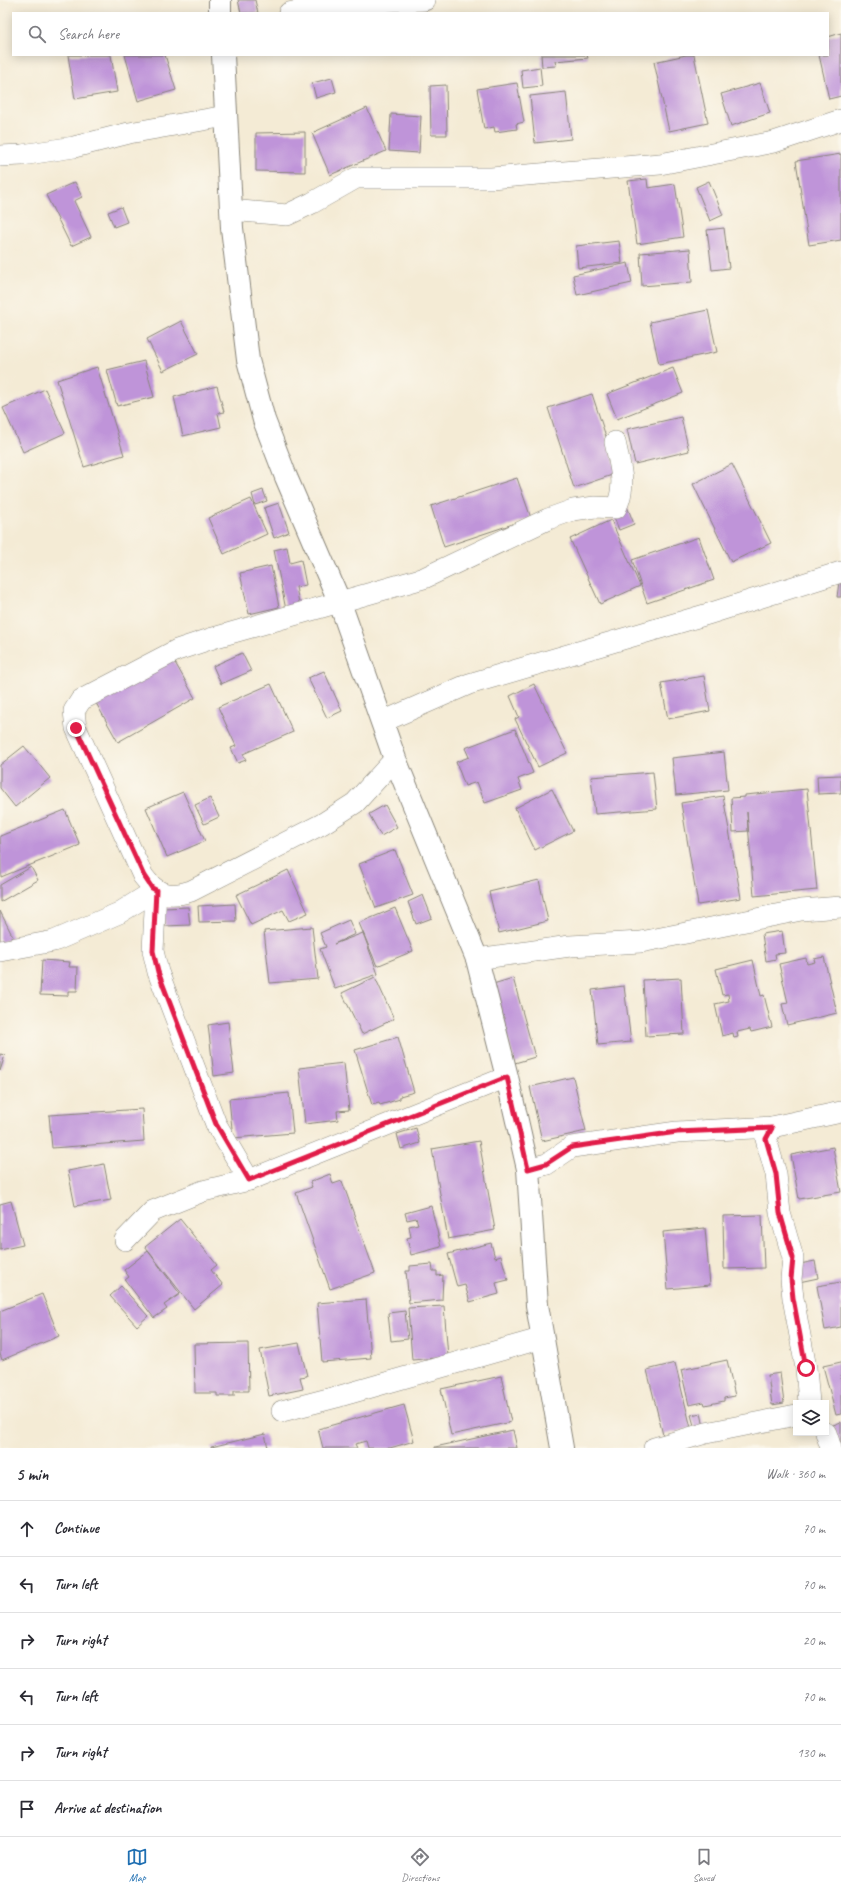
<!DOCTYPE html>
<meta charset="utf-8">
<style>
body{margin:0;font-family:Caveat,sans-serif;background:#f7f7f7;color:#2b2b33}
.controls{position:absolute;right:12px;bottom:12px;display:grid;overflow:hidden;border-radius:0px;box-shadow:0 2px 10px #0003}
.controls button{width:36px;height:36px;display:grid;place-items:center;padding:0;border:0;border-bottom:1px solid #e1e1e2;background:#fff;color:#2b2b33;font:20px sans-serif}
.stop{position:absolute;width:12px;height:12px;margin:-9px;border:3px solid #e11d48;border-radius:50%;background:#fff}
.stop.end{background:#e11d48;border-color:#fff;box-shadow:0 1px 4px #0008}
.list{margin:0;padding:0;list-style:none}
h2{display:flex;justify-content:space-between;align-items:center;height:52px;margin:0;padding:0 16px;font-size:17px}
h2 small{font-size:13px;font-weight:400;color:#7c7c81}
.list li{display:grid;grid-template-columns:26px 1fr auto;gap:12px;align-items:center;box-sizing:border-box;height:56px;padding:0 16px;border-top:1px solid #e1e1e2}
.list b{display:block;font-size:15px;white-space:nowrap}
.list em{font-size:13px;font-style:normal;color:#7c7c81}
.icon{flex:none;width:22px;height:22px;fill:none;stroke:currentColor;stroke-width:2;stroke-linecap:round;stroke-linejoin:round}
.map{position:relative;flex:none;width:841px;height:1448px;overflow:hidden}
.search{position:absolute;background:#fff;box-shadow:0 2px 10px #0003;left:12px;right:12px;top:12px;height:44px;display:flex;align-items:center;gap:10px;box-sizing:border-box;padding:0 14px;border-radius:0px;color:#7c7c81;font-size:15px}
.sheet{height:388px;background:#fff}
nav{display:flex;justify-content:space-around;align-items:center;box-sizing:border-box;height:56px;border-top:1px solid #e1e1e2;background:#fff;font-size:11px;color:#7c7c81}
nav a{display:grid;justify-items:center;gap:2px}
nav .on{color:#1f6fb2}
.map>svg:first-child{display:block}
.building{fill:#bf94d9}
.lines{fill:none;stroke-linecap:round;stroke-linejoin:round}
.minor-casing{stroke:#888478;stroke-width:22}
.tertiary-casing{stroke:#888478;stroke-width:24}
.minor{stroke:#fff;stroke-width:21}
.tertiary{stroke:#fff;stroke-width:22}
.route{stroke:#e11d48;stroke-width:5}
</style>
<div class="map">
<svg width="841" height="1448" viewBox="0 0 841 1448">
<rect width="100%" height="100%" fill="#fbf7ec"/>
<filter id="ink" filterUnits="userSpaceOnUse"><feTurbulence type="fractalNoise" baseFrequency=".025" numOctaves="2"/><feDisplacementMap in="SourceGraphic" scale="8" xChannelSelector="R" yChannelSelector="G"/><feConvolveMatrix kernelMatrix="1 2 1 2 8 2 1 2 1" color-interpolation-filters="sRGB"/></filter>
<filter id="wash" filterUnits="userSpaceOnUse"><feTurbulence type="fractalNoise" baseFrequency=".012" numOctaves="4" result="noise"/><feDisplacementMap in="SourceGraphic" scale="16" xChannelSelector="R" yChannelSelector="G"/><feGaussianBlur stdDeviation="0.9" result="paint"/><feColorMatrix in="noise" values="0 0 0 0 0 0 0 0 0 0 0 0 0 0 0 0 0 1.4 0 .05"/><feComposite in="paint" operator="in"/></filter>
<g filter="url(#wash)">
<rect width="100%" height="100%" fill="#f4ebd5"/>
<g id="blocks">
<g class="building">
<polygon points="238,0 255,0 258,13 241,13"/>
<polygon points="841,33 841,96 829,99 819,55 828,55 828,37"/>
<polygon points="68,55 111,55 117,92 75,99"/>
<polygon points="125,55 165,55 176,90 138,101"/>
<polygon points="541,55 587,55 588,58 555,61 556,66 542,67"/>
<polygon points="686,55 694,55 708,123 669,131 654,62"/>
<polygon points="540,67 542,86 523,88 521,70"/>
<polygon points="332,78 336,92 316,98 312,83"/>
<polygon points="517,83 524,122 516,124 517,129 495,132 494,127 484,129 477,89"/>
<polygon points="760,83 770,113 731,126 721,94"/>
<polygon points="446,85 447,135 431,135 430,86"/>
<polygon points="566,92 571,139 535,143 530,96"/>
<polygon points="367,108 386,151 330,175 312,133"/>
<polygon points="391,114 421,116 419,153 389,151"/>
<polygon points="305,132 305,172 256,171 256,133"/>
<polygon points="841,154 841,240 809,245 796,161"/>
<polygon points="647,179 648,188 675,184 683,237 637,244 628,181"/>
<polygon points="709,181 723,215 710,221 696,187"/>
<polygon points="75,182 82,197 74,201 91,237 71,246 46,195"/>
<polygon points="121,207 127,222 114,227 108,212"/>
<polygon points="724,228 729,268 712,270 707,230"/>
<polygon points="619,241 622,263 578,268 576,246"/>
<polygon points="690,249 692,282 642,286 640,253"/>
<polygon points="628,263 632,283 577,295 573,275"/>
<polygon points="708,310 717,352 659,364 650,322"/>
<polygon points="181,321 198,354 163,371 147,339"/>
<polygon points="144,361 154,397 117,406 107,370"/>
<polygon points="97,367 124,455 84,467 57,380"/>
<polygon points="673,368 683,393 617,419 607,394"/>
<polygon points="217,386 224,412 218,413 221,427 183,436 174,397"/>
<polygon points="45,389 65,433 23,452 3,408"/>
<polygon points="592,394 618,473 574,488 548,408"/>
<polygon points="681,417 689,451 635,464 627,429"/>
<polygon points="732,464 771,543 731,562 693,484"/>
<polygon points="517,478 531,518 444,547 431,506"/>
<polygon points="263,490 267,501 255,505 252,494"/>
<polygon points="251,499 267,534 224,554 208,518"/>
<polygon points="279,503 289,532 274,538 264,508"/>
<polygon points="627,506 634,524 619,530 612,512"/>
<polygon points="611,520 640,586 600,604 570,539"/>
<polygon points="699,537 714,580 647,603 632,560"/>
<polygon points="287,547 290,563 301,560 306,585 296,587 300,608 286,610 274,550"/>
<polygon points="271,566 279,607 249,614 240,573"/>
<polygon points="839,582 841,582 841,597 837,597"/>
<polygon points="242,653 251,671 221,684 213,666"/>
<polygon points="173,659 195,698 118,742 96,703"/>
<polygon points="324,671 342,711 327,718 308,678"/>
<polygon points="704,676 710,711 668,719 661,683"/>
<polygon points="271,684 293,732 243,754 246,760 238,763 231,748 236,746 218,707"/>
<polygon points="534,684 567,753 538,767 515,719 519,717 510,696"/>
<polygon points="515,729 533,773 518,779 522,790 485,803 477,782 465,786 456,762 469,757 465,748"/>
<polygon points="24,746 50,778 15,807 0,788 0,765"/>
<polygon points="724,752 728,790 676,795 672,758"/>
<polygon points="653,772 657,809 595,814 591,777"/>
<polygon points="841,775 841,793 818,794 817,776"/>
<polygon points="552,789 573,831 535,850 515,808"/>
<polygon points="807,789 817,890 754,896 747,812 748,831 733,832 731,798 745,797 745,795"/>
<polygon points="183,792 205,841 167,857 146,808"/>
<polygon points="723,796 741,898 698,905 681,803"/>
<polygon points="210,798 219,817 204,824 195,805"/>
<polygon points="385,805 397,827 381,836 369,814"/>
<polygon points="65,810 80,845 1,877 0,836"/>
<polygon points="395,850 413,895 376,908 359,864"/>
<polygon points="31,867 38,880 0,902 0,885"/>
<polygon points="288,870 308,913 289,921 283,910 251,925 236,895"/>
<polygon points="539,880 548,921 499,933 489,892"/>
<polygon points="423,895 432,918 416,924 408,902"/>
<polygon points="235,904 236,921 199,922 198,906"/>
<polygon points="188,907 190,925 165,926 164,908"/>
<polygon points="395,908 413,951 377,966 359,923"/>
<polygon points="0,911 13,937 0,943"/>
<polygon points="349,920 355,934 334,944 363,933 378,974 335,989 320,949 326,947 320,933"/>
<polygon points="312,927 318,979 270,983 264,931"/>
<polygon points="782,931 785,953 775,954 776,959 766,961 762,934"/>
<polygon points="824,957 837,1013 787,1025 782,1004 788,1003 779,964 806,958 807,964 815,962 814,959"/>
<polygon points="42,960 70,962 69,967 78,967 77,991 68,991 68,996 40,995"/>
<polygon points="753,960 761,996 764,995 772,1027 751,1032 750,1029 737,1032 738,1037 734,1038 733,1033 722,1036 715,1004 729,1001 728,994 722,995 716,969"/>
<polygon points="375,977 394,1019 362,1034 342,993"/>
<polygon points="513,978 535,1057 515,1063 493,984"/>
<polygon points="681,978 684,1034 646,1036 643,980"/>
<polygon points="624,986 631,1042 598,1045 592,990"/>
<polygon points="228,1022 234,1073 214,1076 208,1025"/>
<polygon points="398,1037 414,1092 400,1096 400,1099 380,1105 379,1103 372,1105 355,1050"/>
<polygon points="0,1054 5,1055 0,1071"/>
<polygon points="344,1063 349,1110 337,1111 338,1120 305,1124 299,1068"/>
<polygon points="573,1077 586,1131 542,1141 530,1087"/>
<polygon points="289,1093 293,1133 233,1138 229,1099"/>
<polygon points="142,1109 144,1141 52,1148 49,1115"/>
<polygon points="416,1128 420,1143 401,1149 397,1134"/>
<polygon points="479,1141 495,1230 448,1239 432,1149"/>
<polygon points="833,1147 841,1192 799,1199 791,1155"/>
<polygon points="104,1164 111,1200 75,1206 68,1171"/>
<polygon points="330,1174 333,1184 342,1181 375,1273 330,1289 296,1193 312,1187 310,1182"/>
<polygon points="11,1201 23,1245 0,1250 0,1204"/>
<polygon points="431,1206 441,1247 411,1255 407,1238 411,1237 409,1226 418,1224 416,1218 407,1220 405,1213"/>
<polygon points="762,1215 764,1268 724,1269 723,1216"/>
<polygon points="180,1219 217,1265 211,1270 223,1285 194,1309 145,1247"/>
<polygon points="705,1228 710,1285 668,1289 663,1232"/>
<polygon points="491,1243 495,1258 501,1256 508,1280 496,1283 499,1294 470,1302 465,1285 457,1287 448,1254"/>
<polygon points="148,1251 180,1294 164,1305 167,1309 154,1318 125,1280 129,1277 124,1270"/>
<polygon points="815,1261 818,1278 799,1282 795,1265"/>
<polygon points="432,1264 433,1271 437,1271 437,1276 443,1275 442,1300 409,1303 406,1271 410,1271 410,1266"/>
<polygon points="841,1282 841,1327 825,1330 817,1286"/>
<polygon points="121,1286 148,1316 137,1326 110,1296"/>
<polygon points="42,1294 59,1336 2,1360 0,1354 0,1311"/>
<polygon points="366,1299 371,1358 322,1362 317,1303"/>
<polygon points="444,1306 448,1357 412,1360 408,1308"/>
<polygon points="405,1311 408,1339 391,1341 388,1313"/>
<polygon points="248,1343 249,1391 234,1391 234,1396 217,1396 217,1393 195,1393 194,1344"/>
<polygon points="299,1343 307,1376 300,1377 303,1389 269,1396 260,1350"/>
<polygon points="727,1360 735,1396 724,1398 724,1401 705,1405 704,1402 689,1405 681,1370"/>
<polygon points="841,1362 841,1414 836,1415 823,1366"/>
<polygon points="675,1363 691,1428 663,1435 647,1370"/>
<polygon points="780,1373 784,1403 772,1405 768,1375"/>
<polygon points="501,1376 511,1422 451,1435 441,1389"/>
<polygon points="404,1405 414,1441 390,1448 368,1448 366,1441 355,1444 357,1448 323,1448 318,1429"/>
<polygon points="701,1413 704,1427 695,1429 691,1415"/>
<polygon points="841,1422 841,1447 833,1425"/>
<polygon points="513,1430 517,1448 435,1448 435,1447"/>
<polygon points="265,1434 268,1448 211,1448 211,1447"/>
</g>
</g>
</g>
<g filter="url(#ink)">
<use href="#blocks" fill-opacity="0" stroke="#888478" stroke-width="1"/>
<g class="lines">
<g class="minor-casing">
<g id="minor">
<path d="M289 13C333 2 380 2 425 0"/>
<polyline points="0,156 22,155 74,147 129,133 226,116"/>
<polyline points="231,210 287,215 312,203 356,178 491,178 660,164 774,142 841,120"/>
<polyline points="382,722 469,684 708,614 841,572"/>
<path d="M395 759 355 803 322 824 191 891C169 898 157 895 143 876L76 728 74 711 81 700 177 650 213 638 424 578 548 519 573 510 595 507 616 508C627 485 620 466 615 442"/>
<polyline points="156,890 153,951 158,972 216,1124 249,1180"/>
<polyline points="0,951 54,941 119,913 156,890"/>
<polyline points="477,959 570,946 641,942 801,910 841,907"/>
<polyline points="772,1127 766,1139 776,1174 780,1213 793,1258 791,1279 793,1298 806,1368 809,1403"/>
<polyline points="528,1169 547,1164 572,1147 677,1132 772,1127 841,1112"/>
<polyline points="125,1240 153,1211 203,1191 249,1180 507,1077"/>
<polyline points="282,1411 340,1396 543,1338"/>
<polyline points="826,1433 831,1448"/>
<polyline points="654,1448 706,1433 796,1415"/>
</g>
</g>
<g class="tertiary-casing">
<g id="tertiary">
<polyline points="220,0 220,13"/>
<polyline points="223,55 232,228 248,360 264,420 286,477 340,603 395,759 477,959 507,1077 528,1169 537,1305 562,1448"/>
</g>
</g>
<use href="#minor" class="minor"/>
<use href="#tertiary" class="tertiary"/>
</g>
</g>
<g class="lines" filter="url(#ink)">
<polyline class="route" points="76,728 144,876 152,888 156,890 153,951 158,972 216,1124 249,1180 507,1077 528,1169 546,1164 572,1147 677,1132 772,1128 766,1139 776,1174 780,1213 793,1258 791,1279 793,1298 806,1368"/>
</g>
</svg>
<div class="controls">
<button><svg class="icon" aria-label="layers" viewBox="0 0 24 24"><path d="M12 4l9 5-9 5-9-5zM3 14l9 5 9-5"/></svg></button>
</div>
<div class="stop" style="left:806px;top:1368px"></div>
<div class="stop end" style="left:76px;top:728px"></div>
<div class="search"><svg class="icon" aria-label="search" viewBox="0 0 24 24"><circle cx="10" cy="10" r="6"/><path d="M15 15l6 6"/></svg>Search here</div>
</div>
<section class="sheet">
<h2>5 min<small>Walk · 360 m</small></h2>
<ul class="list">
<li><svg class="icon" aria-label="ahead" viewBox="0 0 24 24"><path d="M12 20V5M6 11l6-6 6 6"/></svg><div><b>Continue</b></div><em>70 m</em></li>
<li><svg class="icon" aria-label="left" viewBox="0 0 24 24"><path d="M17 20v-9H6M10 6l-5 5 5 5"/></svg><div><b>Turn left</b></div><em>70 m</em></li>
<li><svg class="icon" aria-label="right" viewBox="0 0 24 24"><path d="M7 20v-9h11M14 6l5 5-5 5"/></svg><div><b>Turn right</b></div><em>20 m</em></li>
<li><svg class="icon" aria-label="left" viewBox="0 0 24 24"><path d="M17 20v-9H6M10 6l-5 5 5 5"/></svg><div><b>Turn left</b></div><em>70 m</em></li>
<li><svg class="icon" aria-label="right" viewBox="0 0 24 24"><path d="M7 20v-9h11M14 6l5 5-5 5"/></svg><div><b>Turn right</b></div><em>130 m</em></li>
<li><svg class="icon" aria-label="arrive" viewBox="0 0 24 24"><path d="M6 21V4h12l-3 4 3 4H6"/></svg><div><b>Arrive at destination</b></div></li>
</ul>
</section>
<nav>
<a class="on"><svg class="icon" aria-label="map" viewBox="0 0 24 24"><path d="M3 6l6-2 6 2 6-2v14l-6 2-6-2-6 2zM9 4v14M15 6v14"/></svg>Map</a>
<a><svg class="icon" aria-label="directions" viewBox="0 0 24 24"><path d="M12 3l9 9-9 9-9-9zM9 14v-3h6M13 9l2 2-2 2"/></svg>Directions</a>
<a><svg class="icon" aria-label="saved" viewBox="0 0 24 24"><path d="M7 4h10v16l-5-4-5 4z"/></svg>Saved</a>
</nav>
